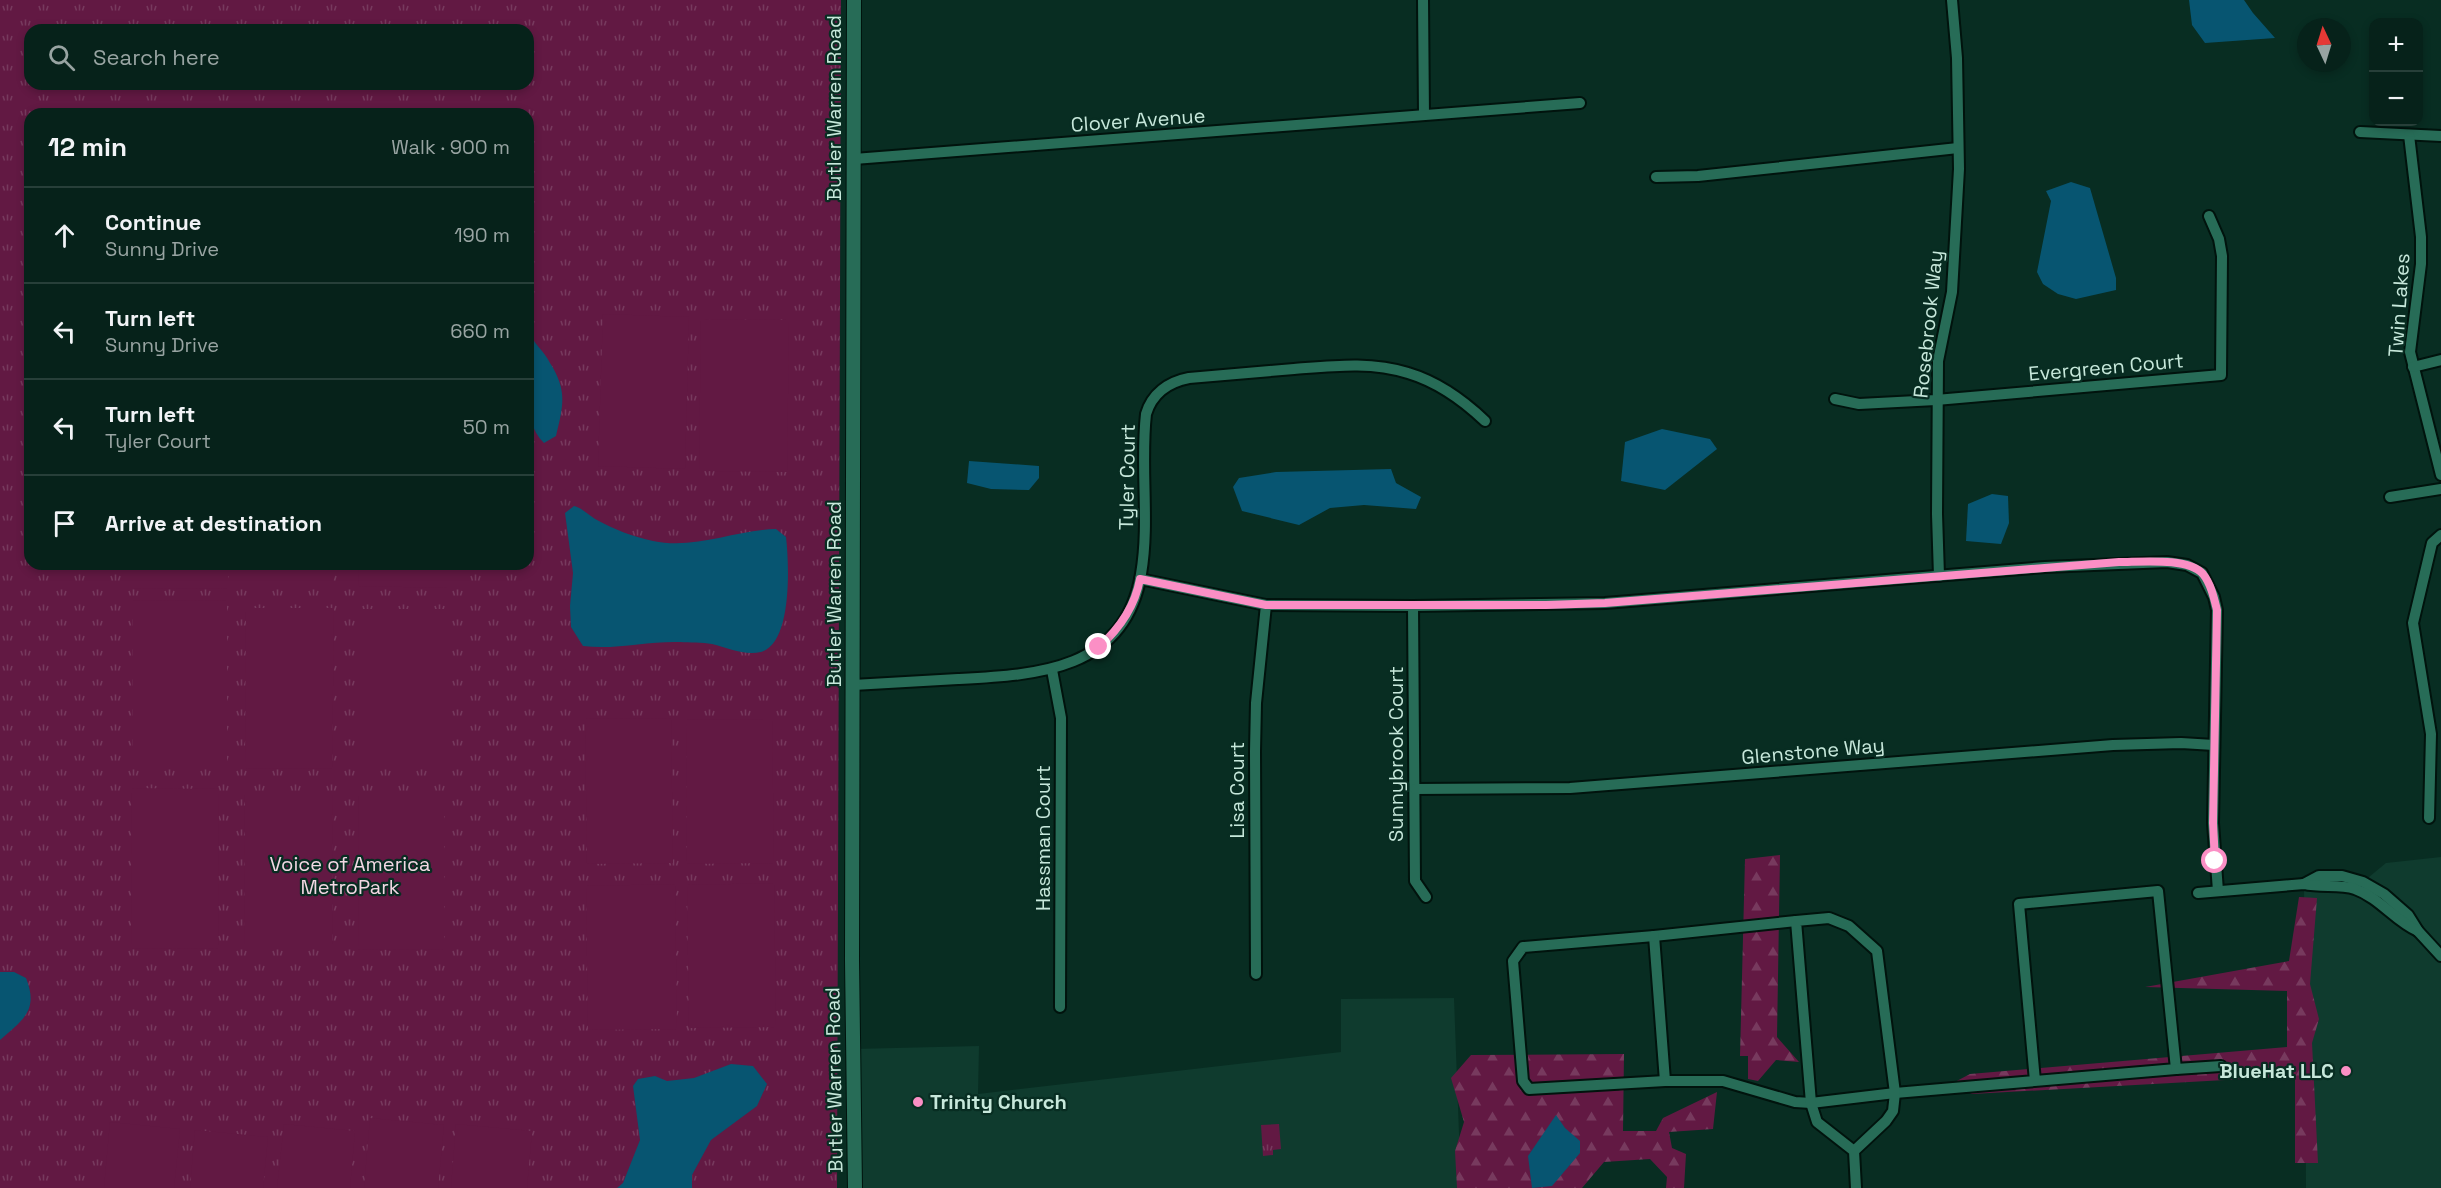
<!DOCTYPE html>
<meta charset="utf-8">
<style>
body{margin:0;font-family:"Space Grotesk",sans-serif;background:#0f2a23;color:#f1f3f6}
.controls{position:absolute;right:18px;top:18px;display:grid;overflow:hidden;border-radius:12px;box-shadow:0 3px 9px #0003}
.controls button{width:54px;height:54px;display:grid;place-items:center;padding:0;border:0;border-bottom:2px solid #273f39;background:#06221a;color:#f1f3f6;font:30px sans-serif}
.compass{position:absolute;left:2297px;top:18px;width:54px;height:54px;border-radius:50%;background:#06221a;box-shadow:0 3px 9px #0003;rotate:356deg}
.stop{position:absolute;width:18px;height:18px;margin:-14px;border:4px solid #fb8fc5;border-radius:50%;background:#fff}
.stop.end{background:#fb8fc5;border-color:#fff;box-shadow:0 2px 6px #0008}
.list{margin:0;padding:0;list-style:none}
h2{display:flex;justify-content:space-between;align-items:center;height:78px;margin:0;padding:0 24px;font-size:26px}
h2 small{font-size:20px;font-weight:400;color:#98a4a2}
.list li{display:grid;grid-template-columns:39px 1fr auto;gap:18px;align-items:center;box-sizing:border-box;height:96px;padding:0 24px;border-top:2px solid #273f39}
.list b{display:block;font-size:22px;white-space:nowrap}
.list p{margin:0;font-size:20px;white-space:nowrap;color:#98a4a2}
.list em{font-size:20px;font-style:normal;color:#98a4a2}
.icon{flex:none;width:33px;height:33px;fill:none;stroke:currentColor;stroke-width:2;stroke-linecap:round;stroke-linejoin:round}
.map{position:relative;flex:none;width:2441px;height:1188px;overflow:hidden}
.search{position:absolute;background:#06221a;box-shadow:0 3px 9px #0003;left:24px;top:24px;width:510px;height:66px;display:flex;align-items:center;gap:15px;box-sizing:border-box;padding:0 21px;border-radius:18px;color:#98a4a2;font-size:22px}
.panel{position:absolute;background:#06221a;box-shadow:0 3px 9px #0003;left:24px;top:108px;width:510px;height:462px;border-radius:18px}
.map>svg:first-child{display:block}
.built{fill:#0f3b2e}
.grass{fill:url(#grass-tufts);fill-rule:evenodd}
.forest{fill:url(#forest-firs)}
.garden{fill:#621943}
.water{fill:#075571}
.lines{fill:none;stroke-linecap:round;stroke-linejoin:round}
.street-casing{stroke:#01130d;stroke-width:14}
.secondary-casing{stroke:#01130d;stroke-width:16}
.street{stroke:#276c57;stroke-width:10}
.secondary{stroke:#276c57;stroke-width:14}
.route{stroke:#fb8fc5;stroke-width:8}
.poi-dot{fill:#fb8fc5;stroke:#082d22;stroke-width:2}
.labels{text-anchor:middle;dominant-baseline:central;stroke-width:4.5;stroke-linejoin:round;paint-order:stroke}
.street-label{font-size:20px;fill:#c7e8db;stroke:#082d22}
.park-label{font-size:20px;fill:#f3d8e4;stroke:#082d22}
.poi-label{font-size:20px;font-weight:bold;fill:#c7e8db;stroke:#082d22;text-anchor:end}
</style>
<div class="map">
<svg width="2441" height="1188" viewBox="0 0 2441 1188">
<defs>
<pattern id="grass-tufts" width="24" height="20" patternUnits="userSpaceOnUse" patternTransform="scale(1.5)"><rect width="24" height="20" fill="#621943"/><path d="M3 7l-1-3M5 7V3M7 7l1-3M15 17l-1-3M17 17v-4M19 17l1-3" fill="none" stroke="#773a5e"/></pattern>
<pattern id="forest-firs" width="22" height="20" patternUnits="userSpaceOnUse" patternTransform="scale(1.5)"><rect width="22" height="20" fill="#621943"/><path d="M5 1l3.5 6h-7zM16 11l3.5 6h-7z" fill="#773a5e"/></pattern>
</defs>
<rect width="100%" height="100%" fill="#082d22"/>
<g class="built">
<polygon points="2441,857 2441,1188 2306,1188 2304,884 2319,876 2363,882 2386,863"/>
<polygon points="1454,998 1461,1188 855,1188 853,1049 979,1046 978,1094 1341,1052 1341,999"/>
</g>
<g class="grass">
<path d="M0 0H841L837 1188H0ZM30 30H528V84H30ZM30 114H528V564H30Z"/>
<polygon points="1279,1124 1281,1149 1273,1150 1273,1155 1263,1156 1261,1125"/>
</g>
<g class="forest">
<polygon points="1780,855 1777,1037 1799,1062 1776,1060 1758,1081 1748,1079 1748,1056 1740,1056 1745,859"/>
<polygon points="2299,897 2317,898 2310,984 2319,1019 2312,1043 2318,1163 2295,1163 2295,1076 1972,1094 1951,1084 1970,1074 2287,1047 2287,991 2145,987 2289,961"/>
<polygon points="1624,1054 1623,1131 1656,1131 1663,1118 1717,1092 1713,1129 1669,1132 1672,1148 1686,1154 1684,1188 1666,1188 1667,1177 1650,1159 1604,1162 1582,1188 1457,1188 1455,1151 1464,1122 1451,1078 1471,1055"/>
</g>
<g class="garden">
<polygon points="603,314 689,317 685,469 598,466"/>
<polygon points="701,319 789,320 787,472 699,471"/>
<polygon points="134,564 228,564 228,588 134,589"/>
<rect x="246" y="564" width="87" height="22"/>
<polygon points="359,564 447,564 447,588 358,586"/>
<polygon points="133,600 227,601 227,766 133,766"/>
<polygon points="246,608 334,608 332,769 245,768"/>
<rect x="360" y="609" width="87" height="160"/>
<polygon points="671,718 673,863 587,864 585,719"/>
<polygon points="772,719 774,863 687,864 686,720"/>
<polygon points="132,788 219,789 218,949 131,948"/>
<polygon points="245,791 333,791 332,948 244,948"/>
<polygon points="359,792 444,792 444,949 358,950"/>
<polygon points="774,883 776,1027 689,1028 687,885"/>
<polygon points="675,884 677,1029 588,1030 586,886"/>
<polygon points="370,1118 444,1125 438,1188 364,1188"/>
<polygon points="110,1122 180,1129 174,1188 104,1188"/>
<polygon points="284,1124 355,1131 350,1188 277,1188"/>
<polygon points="456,1124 532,1131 527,1188 451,1188"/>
<polygon points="195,1130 268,1137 263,1188 190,1188"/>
</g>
<g class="water">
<polygon points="2189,0 2244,0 2253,13 2275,38 2205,43 2192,25"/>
<polygon points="2071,182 2090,188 2116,278 2116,290 2076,299 2058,294 2043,284 2037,272 2051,201 2046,191"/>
<path d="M528 331C534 344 544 351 550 363 568 391 563 407 556 436L544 443C519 419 528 365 528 331Z"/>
<polygon points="1662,429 1710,439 1717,449 1665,490 1621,481 1625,442"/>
<polygon points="969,461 1039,466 1039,478 1029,490 991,489 967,483"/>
<polygon points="1391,469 1396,483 1421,497 1416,509 1364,505 1330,508 1299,525 1242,511 1233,487 1239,478 1276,472"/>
<polygon points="1992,494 2008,496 2009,523 2001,544 1966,541 1968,504"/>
<path d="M574 506C584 509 588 515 597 520 613 529 634 537 653 541 695 550 735 530 776 529L786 537C789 562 793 643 761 652 745 656 728 648 712 644 702 642 690 643 680 642 647 641 616 650 583 646L571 627 570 606 573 573 565 513Z"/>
<path d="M0 972H14L26 978C39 1010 23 1020 0 1040Z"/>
<polygon points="731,1064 753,1066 767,1084 757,1106 711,1140 692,1175 692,1188 617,1188 623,1183 640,1140 633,1086 638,1079 655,1076 667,1081 694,1078"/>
<polygon points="1556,1115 1565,1128 1580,1141 1580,1153 1552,1186 1532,1188 1528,1156"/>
</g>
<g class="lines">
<g class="street-casing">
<g id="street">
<polyline points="1423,0 1424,115"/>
<polyline points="2360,132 2441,136"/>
<polyline points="2409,135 2421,237 2421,264 2410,352 2441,475"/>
<polyline points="854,159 1580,103"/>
<polyline points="1656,177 1698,176 1958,148"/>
<polyline points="2413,367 2441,360"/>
<polyline points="1835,399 1859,404 1936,400 2221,375 2222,256 2219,239 2209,216"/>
<polyline points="2390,497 2441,489"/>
<polyline points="1939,576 1937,514 1938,361 1952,292 1959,169 1957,58 1952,0"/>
<polyline points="1140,579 1266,605 1413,606 1605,603 2045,567 2167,562 2187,565 2202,573 2214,597 2217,610 2213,823 2218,891"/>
<polyline points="1413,606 1415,881 1426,897"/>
<polyline points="1052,670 1061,718 1060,1007"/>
<path d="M853 685C888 683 923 681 958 679 1036 675 1125 671 1141 574 1150 522 1140 467 1146 414 1152 394 1168 382 1189 378 1224 375 1259 372 1294 369 1332 366 1371 361 1408 373 1438 382 1463 400 1485 421"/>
<polyline points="1415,789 1570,788 2113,745 2181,743 2214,745"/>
<polyline points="2429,818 2431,734 2413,623 2432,543 2441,535"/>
<polyline points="2304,884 2319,876 2342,876 2363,882 2384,894 2408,915 2418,931 2441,956"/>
<path d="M2198 893 2304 884C2321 888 2339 884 2355 889 2380 898 2395 921 2418 931"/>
<polyline points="1796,921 1654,936 1665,1081 1723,1081 1795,1102 1811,1103 1895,1093 2176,1069 2158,891 2019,904 2035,1081"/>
<polyline points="1654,936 1523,947 1513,961 1523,1081 1529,1089 1665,1081"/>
<polyline points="1256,974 1255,751 1256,703 1266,605"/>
<polyline points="2176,1069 2221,1066"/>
<polyline points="1854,1151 1886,1121 1893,1111 1895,1093 1877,951 1849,926 1829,918 1796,921 1811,1103 1817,1122 1854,1151 1856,1188"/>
</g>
</g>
<g class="secondary-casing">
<polyline id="secondary" points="854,0 852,961 855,1188"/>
</g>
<use href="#street" class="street"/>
<use href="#secondary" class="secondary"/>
</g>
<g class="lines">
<path class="route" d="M1099 647C1119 629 1135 606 1140 579L1266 605H1546L1605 603 2119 562C2141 562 2188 557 2203 574 2211 584 2214 598 2217 610L2213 823 2215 861"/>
</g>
<g class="poi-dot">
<circle cx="2346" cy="1071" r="6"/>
<circle cx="918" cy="1102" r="6"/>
</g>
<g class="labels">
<g class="street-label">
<text transform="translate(834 108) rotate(-90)">Butler Warren Road</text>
<text transform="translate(1138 120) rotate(-4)">Clover Avenue</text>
<text transform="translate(2399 305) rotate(-86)">Twin Lakes</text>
<text transform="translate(1928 324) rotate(-84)">Rosebrook Way</text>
<text transform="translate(2106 367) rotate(-5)">Evergreen Court</text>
<text transform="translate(1127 477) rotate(-89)">Tyler Court</text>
<text transform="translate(834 594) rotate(-90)">Butler Warren Road</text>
<text transform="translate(1813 751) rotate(-5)">Glenstone Way</text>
<text transform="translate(1396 754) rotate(-90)">Sunnybrook Court</text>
<text transform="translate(1237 790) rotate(-90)">Lisa Court</text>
<text transform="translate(1043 838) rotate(-90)">Hassman Court</text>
<text transform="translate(834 1080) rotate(-91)">Butler Warren Road</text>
</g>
<g class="park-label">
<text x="350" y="864">Voice of America<tspan x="350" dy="23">MetroPark</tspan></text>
</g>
<g class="poi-label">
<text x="2334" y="1071">BlueHat LLC</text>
<text x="930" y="1102" text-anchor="start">Trinity Church</text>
</g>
</g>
</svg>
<div class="controls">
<button>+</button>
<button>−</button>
</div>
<svg class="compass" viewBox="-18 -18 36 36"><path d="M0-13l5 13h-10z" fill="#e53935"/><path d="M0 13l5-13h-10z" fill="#98a4a2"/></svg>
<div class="stop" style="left:2215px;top:861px"></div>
<div class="stop end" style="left:1099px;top:647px"></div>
<div class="search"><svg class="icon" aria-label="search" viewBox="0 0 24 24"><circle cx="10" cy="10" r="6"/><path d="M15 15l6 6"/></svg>Search here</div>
<section class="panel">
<h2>12 min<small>Walk · 900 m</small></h2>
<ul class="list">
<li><svg class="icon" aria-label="ahead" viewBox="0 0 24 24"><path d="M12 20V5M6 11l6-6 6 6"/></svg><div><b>Continue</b><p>Sunny Drive</p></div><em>190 m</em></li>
<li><svg class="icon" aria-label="left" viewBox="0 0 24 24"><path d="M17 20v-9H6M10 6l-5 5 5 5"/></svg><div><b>Turn left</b><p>Sunny Drive</p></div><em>660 m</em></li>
<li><svg class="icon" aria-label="left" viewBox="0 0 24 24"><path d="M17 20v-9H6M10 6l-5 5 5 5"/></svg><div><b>Turn left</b><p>Tyler Court</p></div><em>50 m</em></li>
<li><svg class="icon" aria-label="arrive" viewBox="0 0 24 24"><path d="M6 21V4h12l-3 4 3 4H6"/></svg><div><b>Arrive at destination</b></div></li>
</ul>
</section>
</div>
